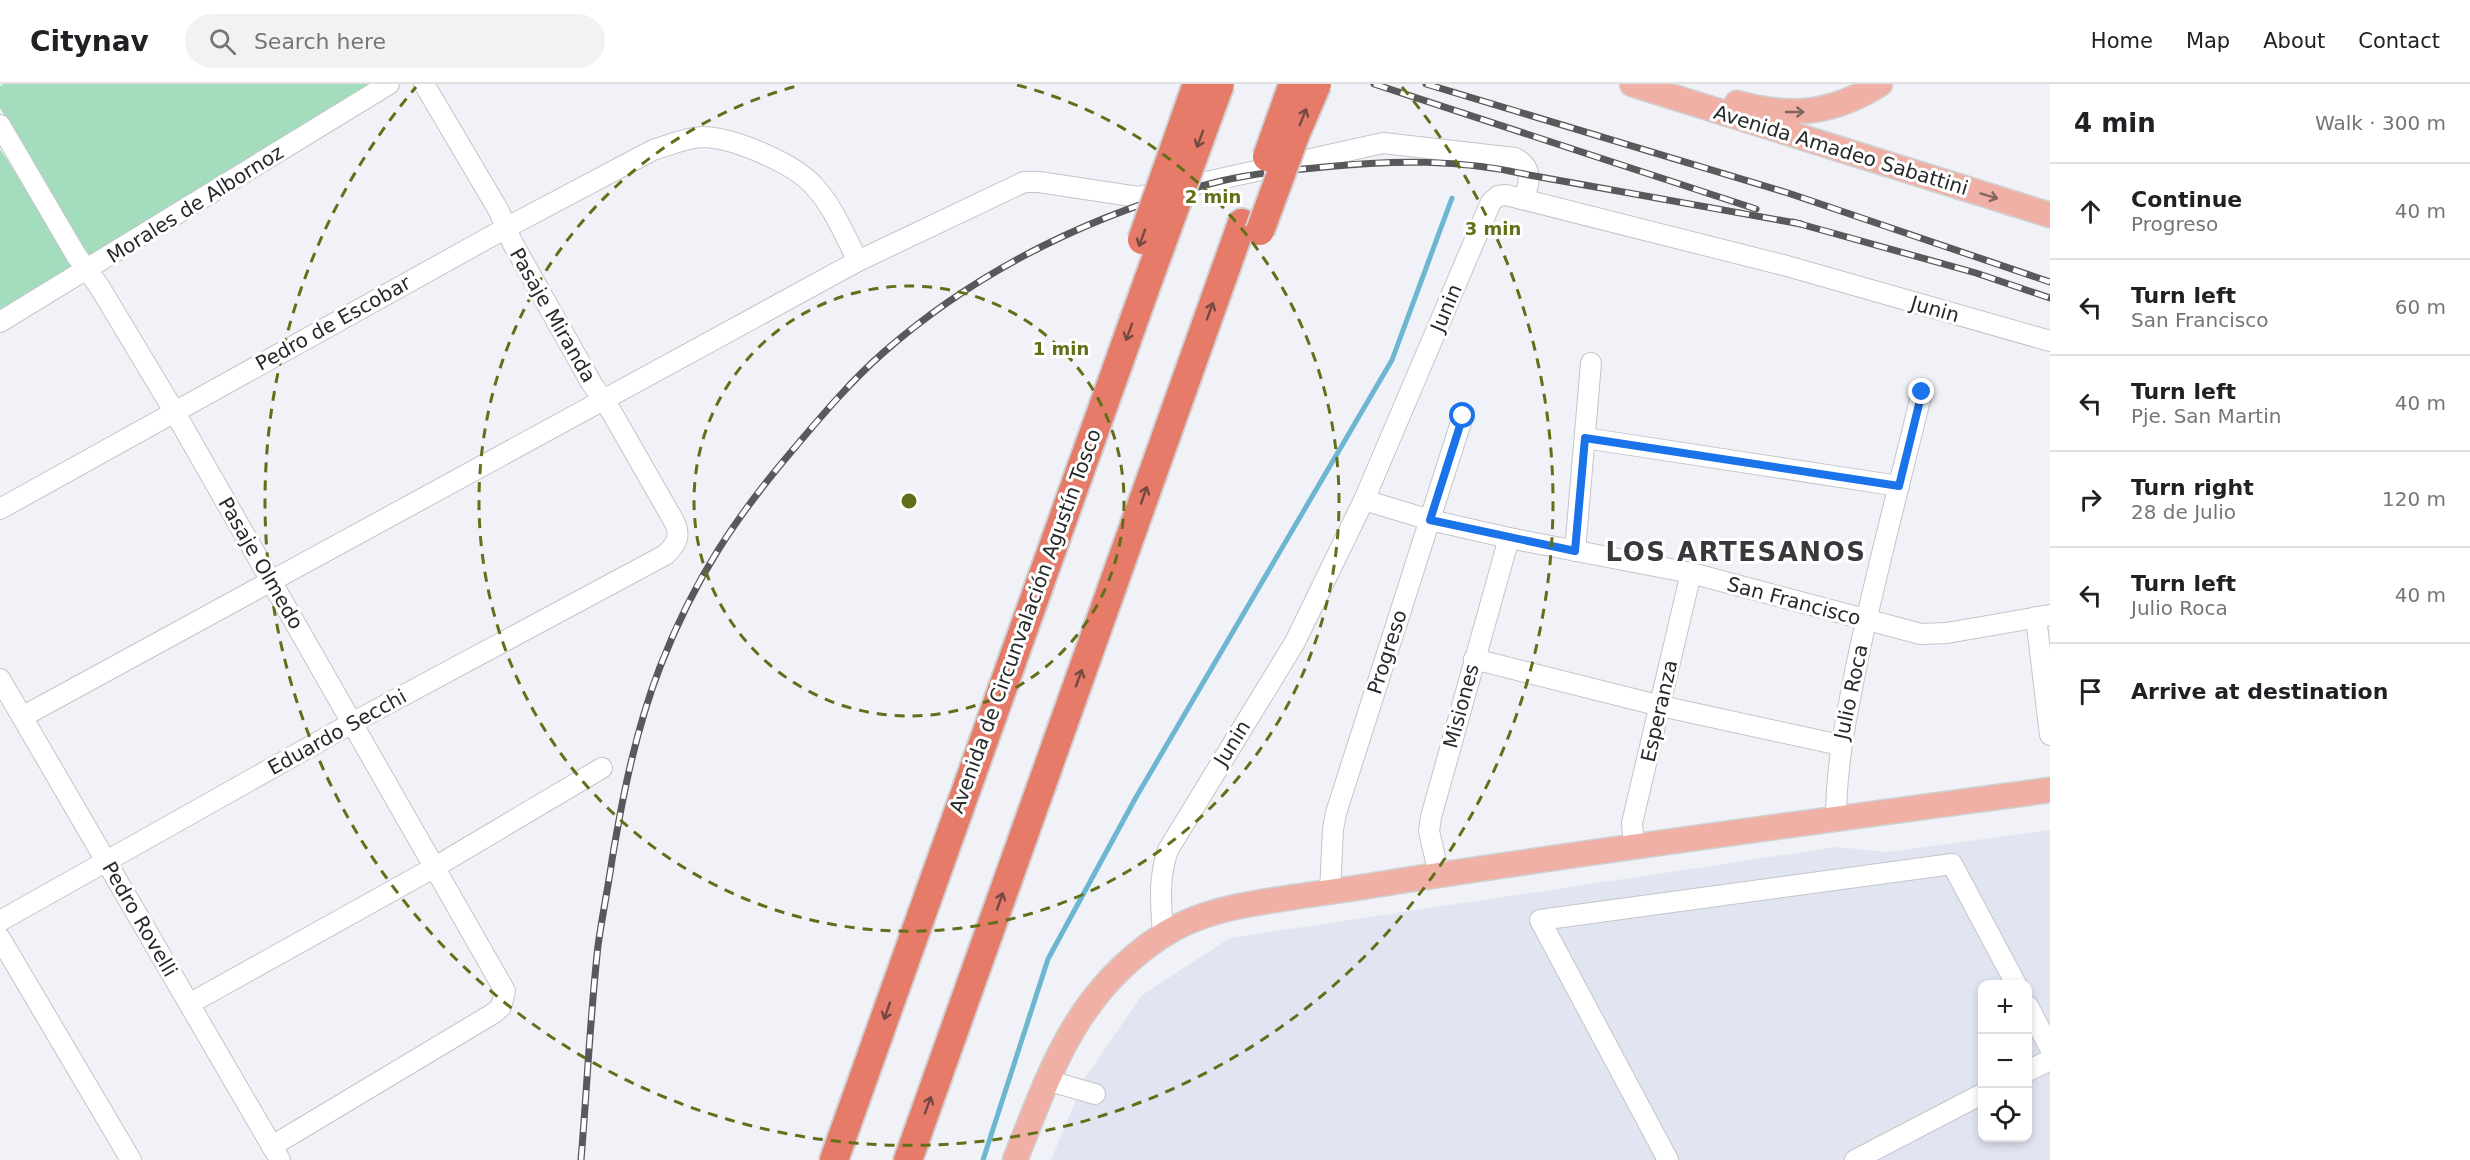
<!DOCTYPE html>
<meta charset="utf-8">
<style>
body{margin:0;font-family:"DejaVu Sans",sans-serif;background:#f2f2f2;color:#202124}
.controls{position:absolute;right:18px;bottom:18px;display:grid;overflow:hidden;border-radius:12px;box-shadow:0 3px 9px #0003}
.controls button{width:54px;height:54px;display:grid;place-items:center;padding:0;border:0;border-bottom:2px solid #e0e0e0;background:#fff;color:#202124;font:30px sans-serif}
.stop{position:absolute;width:18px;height:18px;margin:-14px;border:4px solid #1a73e8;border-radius:50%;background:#fff}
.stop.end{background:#1a73e8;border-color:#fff;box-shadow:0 2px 6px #0008}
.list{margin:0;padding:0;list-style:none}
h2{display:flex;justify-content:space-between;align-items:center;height:78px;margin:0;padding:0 24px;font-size:26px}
h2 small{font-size:20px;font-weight:400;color:#757577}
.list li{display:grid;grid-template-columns:39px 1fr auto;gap:18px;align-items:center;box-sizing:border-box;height:96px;padding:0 24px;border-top:2px solid #e0e0e0}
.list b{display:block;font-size:22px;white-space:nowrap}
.list p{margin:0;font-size:20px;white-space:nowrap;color:#757577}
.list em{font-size:20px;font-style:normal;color:#757577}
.icon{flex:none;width:33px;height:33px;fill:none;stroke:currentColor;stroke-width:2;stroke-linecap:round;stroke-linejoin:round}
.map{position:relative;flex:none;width:2050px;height:1076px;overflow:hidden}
header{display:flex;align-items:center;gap:36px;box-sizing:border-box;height:84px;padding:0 30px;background:#fff;border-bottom:2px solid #e0e0e0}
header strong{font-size:28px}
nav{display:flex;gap:33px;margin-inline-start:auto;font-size:21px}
.search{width:420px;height:54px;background:#f2f2f2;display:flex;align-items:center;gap:15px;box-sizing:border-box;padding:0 21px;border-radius:33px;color:#757577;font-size:22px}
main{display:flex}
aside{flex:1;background:#fff}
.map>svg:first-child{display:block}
.built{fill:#e1e5f1;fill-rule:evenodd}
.green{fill:#a4dcbe}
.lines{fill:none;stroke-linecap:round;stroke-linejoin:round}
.stream{stroke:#6cb6d2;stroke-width:5}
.minor-casing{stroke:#c3c5c9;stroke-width:22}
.major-casing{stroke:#cfd0d0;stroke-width:27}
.highway-casing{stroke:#cfd0d0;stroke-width:32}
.minor{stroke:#fff;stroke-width:20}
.major{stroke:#f1b0a6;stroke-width:24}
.highway{stroke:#e77b6a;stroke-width:28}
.rail-casing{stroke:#58595b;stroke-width:7}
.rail{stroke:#fff;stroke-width:4.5;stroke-dasharray:14;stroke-linecap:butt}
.highway-bridge-casing{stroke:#cfd0d0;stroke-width:32;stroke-linecap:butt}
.highway-bridge{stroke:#e77b6a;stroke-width:28}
.oneway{stroke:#826561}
.oneway2{stroke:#744943}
.route{stroke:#1a73e8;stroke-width:8}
.ring{fill:none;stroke:#626f18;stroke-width:3;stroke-dasharray:10 8}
.labels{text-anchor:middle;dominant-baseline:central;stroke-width:6;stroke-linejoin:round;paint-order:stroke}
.street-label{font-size:20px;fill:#272829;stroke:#fff}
.district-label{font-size:26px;font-weight:bold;letter-spacing:1.5px;fill:#38393c;stroke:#fff}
.centre{fill:#626f18;stroke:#fff;stroke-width:3}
.ring-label{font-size:18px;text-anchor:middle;font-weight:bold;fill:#626f18;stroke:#fff;stroke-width:6;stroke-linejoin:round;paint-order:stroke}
</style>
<header>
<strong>Citynav</strong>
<div class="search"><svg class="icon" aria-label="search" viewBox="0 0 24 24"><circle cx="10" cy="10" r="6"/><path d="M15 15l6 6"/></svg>Search here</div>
<nav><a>Home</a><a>Map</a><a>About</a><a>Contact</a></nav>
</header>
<main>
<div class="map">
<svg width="2050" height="1076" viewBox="0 0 2050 1076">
<rect width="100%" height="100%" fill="#f1f2f7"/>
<path class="built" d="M2050 746V1076H1051L1085 994 1142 911 1230 854 1837 763 1887 768ZM1982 900H2028V1054H1982Z"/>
<g class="green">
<polygon points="3,0 379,0 87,174 0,24 0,2"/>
<polygon points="0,65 76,182 0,227"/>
</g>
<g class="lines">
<polyline class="stream" points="983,1076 1048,875 1135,715 1392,276 1452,114"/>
<g class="minor-casing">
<g id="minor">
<polyline points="0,41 76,171 99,202 174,327 505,907 501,923 494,929 272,1062"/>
<polyline points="0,238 389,0"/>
<polyline points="1585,354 1899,402"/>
<polyline points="1364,416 1430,436 1509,454 1691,489 1921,550 1947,549 2050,531"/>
<path d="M0 425 506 144 653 66C669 61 685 54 702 53 732 53 794 79 814 102 833 122 845 152 858 177"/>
<polyline points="1575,467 1591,279"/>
<polyline points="2036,533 2050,651"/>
<polyline points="1474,575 1661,622 1840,661"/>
<polyline points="0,595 280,1076"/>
<path d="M22 633 858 177 1024 98H1039L1138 113 1383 59 1515 74C1533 83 1531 100 1522 115"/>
<path d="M1836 735C1836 678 1848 624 1859 569 1878 481 1901 394 1922 308"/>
<polyline points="1634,764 1632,739 1691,489"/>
<polyline points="1439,791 1429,747 1431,733 1509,454"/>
<polyline points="1330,808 1333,745 1336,729 1463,332"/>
<path d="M0 837 352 639 665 471C676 461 681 453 675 439L611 327 592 300 512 158 499 127 424 0"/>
<path d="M1163 850C1161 821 1158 794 1168 766L1295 558 1364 416 1491 118 1498 112 1506 111 1787 182 2050 257"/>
<polyline points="0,854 131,1076"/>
<polyline points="189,920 435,783 602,684"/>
<polyline points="2028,922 2050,964"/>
<polyline points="2028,987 2050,976"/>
<polyline points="1046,996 1095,1010"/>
<polyline points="1668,1076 1540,836 1952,780 2016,900"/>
<polyline points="1855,1076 1982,1010"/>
</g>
</g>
<g class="major-casing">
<g id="major">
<polyline points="1632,0 2050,131"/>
<path d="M1737 19C1791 34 1832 30 1880 0"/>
<path d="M1015 1076C1051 986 1075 910 1160 853 1201 825 1253 819 1301 812 1336 807 1371 802 1406 796 1620 763 1835 735 2050 706"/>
</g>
</g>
<g class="highway-casing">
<g id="highway">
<polyline points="834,1076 1149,194"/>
<polyline points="908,1076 1242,139"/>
</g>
</g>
<use href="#minor" class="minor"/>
<use href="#major" class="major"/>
<use href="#highway" class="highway"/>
<g class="rail-casing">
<g id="rail">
<polyline points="1374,0 1756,125"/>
<polyline points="1426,0 1788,109 2050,198"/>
<polyline points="1793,138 1976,189 2050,214"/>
<path d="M581 1076C587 1005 590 933 598 862 602 833 608 804 612 776 623 710 636 645 660 583 694 495 736 432 797 361 824 329 852 296 884 268 980 184 1098 127 1221 97 1255 89 1290 86 1324 83 1394 76 1460 75 1529 91L1801 140"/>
</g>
</g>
<use href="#rail" class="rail"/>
<g class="highway-bridge-casing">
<g id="highway-bridge">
<polyline points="1267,73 1293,0"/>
<polyline points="1260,147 1296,49 1317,0"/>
<polyline points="1142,156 1197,0"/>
<polyline points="1149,194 1220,0"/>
</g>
</g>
<use href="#highway-bridge" class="highway-bridge"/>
</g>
<defs><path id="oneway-shaft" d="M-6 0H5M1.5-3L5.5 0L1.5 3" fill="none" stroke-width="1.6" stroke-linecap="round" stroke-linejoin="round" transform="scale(1.5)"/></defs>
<g class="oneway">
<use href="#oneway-shaft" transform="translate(1795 28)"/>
<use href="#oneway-shaft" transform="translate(1989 112) rotate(17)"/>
</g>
<g class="oneway2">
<use href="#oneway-shaft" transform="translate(1303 33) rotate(-68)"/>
<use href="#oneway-shaft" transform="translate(1200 55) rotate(110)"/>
<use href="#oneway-shaft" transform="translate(1142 154) rotate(110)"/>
<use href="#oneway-shaft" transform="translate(1210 227) rotate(-70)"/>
<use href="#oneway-shaft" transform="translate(1129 248) rotate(110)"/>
<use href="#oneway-shaft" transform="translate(1144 411) rotate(-71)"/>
<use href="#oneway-shaft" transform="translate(1079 594) rotate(-70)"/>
<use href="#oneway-shaft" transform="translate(1000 817) rotate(-71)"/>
<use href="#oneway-shaft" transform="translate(887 927) rotate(109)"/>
<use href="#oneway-shaft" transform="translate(928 1021) rotate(-70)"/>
</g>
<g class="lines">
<polyline class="route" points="1463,332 1430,436 1575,467 1585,354 1899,402 1922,308"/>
</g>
<g class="ring">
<circle cx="909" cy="417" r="215"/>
<path d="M1017 1A430 430 0 1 1 801 1"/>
<path d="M1402 3A644 644 0 1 1 416 3"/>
</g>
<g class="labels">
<g class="street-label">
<text transform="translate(1841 66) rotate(17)">Avenida Amadeo Sabattini</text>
<text transform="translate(195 120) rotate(-32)">Morales de Albornoz</text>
<text transform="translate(1446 224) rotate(-67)">Junin</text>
<text transform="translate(1935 225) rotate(16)">Junin</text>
<text transform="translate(553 231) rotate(60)">Pasaje Miranda</text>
<text transform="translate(333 239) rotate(-29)">Pedro de Escobar</text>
<text transform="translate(261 479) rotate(60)">Pasaje Olmedo</text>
<text transform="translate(1794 517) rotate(15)">San Francisco</text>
<text transform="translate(1025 537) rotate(-70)">Avenida de Circunvalación Agustín Tosco</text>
<text transform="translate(1387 568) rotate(-72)">Progreso</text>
<text transform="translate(1851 608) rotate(-78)">Julio Roca</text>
<text transform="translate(1461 622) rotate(-75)">Misiones</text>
<text transform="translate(1659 627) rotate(-77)">Esperanza</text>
<text transform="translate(337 648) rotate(-29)">Eduardo Secchi</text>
<text transform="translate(1232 659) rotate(-58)">Junin</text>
<text transform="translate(140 835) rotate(60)">Pedro Rovelli</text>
</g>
<g class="district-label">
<text x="1736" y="468">LOS ARTESANOS</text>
</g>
</g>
<circle cx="909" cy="417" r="9" class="centre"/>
<g class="ring-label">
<text x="1213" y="119">2 min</text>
<text x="1493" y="151">3 min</text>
<text x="1061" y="271">1 min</text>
</g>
</svg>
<div class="controls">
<button>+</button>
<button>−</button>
<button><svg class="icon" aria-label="locate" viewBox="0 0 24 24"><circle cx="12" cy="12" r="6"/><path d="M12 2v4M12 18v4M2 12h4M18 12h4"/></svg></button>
</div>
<div class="stop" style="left:1463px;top:332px"></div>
<div class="stop end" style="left:1922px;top:308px"></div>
</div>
<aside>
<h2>4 min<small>Walk · 300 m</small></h2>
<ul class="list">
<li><svg class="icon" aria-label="ahead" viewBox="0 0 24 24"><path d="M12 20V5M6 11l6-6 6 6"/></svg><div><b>Continue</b><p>Progreso</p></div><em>40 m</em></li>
<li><svg class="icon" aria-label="left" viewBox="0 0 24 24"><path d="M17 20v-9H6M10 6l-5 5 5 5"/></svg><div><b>Turn left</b><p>San Francisco</p></div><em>60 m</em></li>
<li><svg class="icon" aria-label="left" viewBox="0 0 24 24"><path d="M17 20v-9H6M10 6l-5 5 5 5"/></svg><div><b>Turn left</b><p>Pje. San Martin</p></div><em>40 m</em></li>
<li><svg class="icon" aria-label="right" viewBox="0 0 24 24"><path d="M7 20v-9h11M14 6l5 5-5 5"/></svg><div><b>Turn right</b><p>28 de Julio</p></div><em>120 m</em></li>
<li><svg class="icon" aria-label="left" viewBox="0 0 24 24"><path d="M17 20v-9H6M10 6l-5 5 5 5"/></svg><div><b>Turn left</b><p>Julio Roca</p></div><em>40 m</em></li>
<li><svg class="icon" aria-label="arrive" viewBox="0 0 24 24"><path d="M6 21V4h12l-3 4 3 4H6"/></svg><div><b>Arrive at destination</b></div></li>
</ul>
</aside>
</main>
